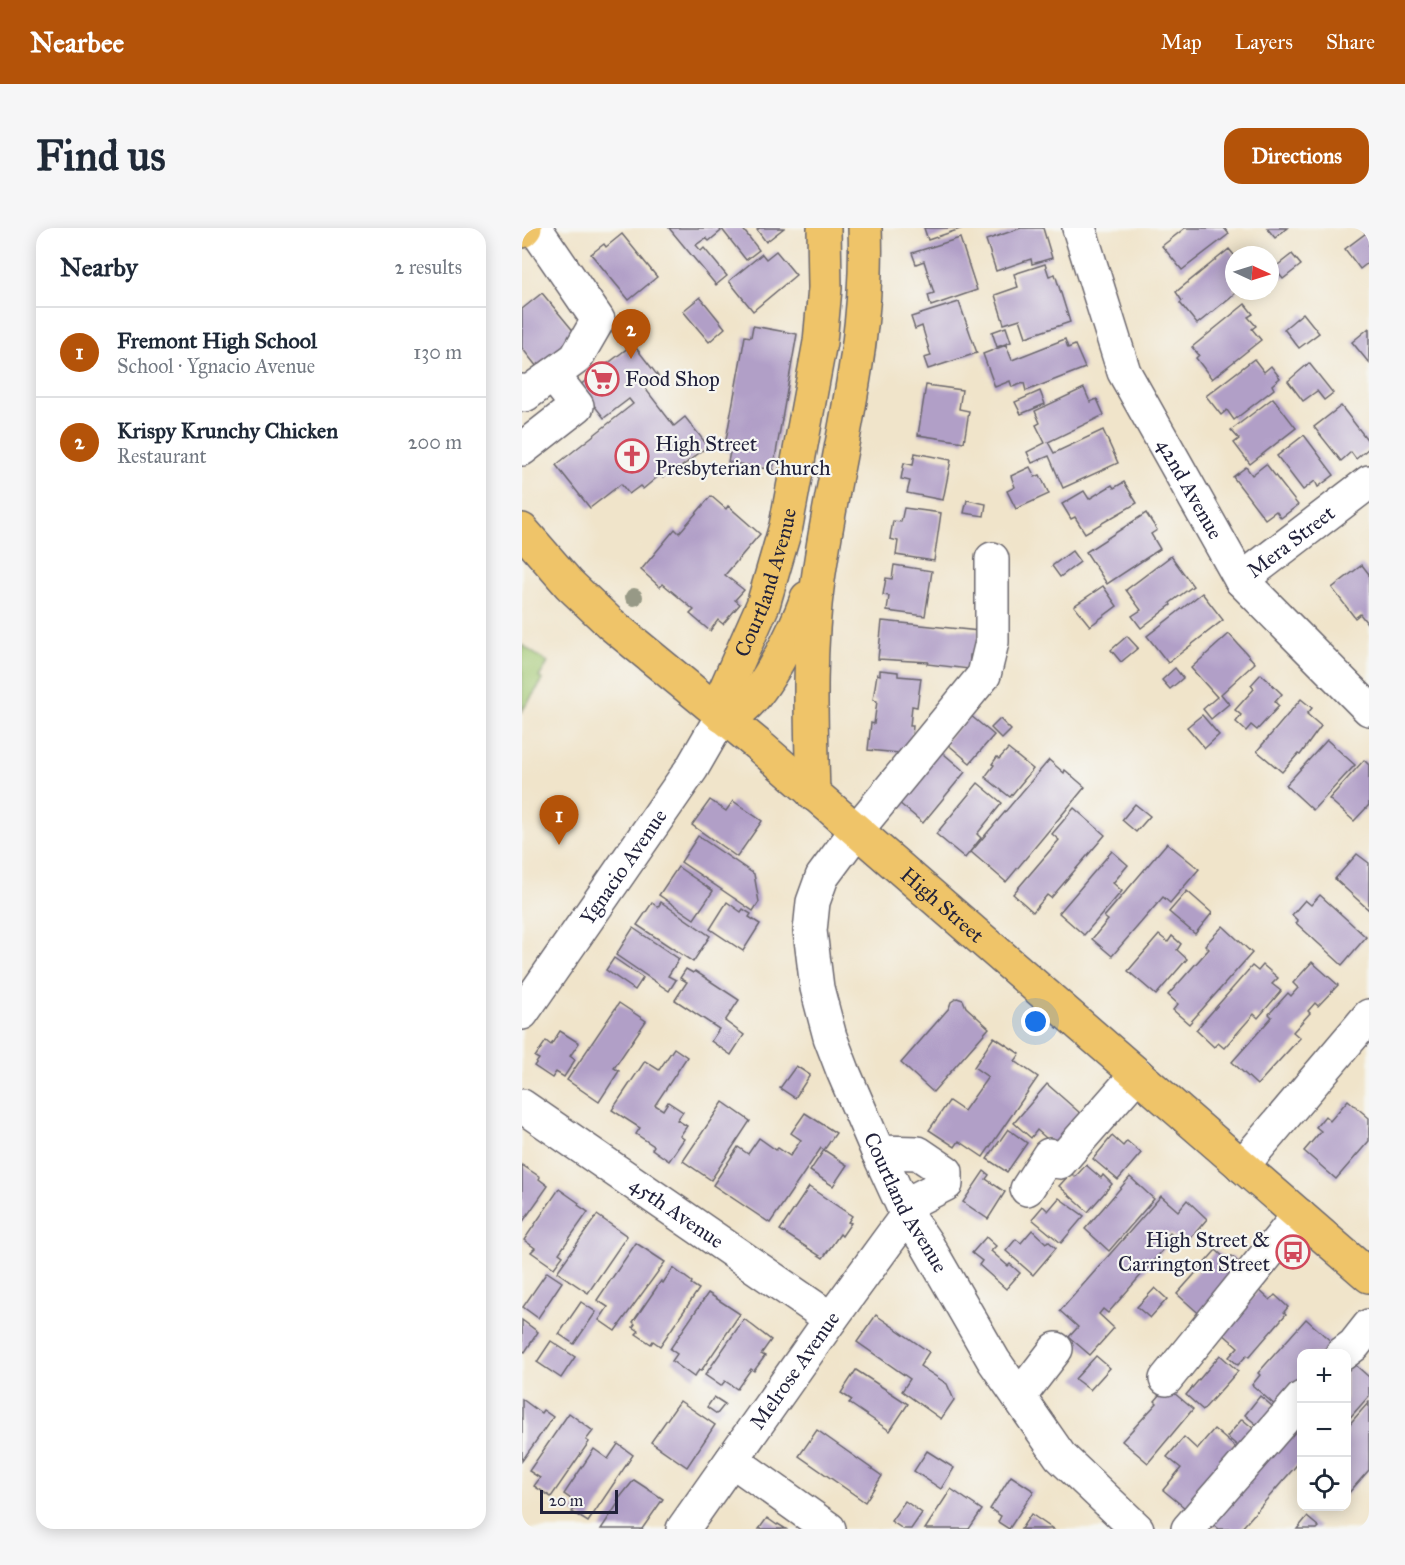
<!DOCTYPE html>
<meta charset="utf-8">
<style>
body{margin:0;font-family:"IM FELL Great Primer",serif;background:#f6f6f7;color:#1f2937}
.controls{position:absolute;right:18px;bottom:18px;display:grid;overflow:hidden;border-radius:12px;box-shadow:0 3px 15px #0003}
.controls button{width:54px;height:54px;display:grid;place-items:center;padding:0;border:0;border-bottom:2px solid #e0e1e3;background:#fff;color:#1f2937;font:30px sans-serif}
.compass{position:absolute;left:703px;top:18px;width:54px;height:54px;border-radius:50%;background:#fff;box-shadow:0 3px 15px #0003;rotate:94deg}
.scale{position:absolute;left:18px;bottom:15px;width:78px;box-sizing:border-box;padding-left:6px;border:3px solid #22223b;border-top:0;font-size:16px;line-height:21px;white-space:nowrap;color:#22223b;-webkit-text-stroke:4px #f6f6f2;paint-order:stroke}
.you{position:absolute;left:514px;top:794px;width:21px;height:21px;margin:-15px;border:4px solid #fff;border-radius:50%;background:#1a73e8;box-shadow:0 0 0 9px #1a73e833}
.badge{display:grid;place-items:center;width:39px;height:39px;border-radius:50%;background:#b45309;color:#fff;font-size:20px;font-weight:700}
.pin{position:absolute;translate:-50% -50px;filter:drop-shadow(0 2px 3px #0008)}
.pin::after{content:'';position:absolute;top:32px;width:21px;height:18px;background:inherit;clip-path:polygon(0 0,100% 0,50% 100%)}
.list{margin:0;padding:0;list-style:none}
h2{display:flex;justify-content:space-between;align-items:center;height:78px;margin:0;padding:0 24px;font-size:26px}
h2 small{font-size:20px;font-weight:400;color:#747a83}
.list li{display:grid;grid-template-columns:39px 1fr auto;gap:18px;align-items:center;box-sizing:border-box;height:90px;padding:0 24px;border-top:2px solid #e0e1e3}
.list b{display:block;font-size:22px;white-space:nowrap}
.list p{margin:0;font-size:20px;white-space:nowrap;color:#747a83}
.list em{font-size:20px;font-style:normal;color:#747a83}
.icon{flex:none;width:33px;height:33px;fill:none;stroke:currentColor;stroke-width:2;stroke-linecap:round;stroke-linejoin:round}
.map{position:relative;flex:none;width:847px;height:1301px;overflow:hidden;border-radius:18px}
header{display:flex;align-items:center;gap:36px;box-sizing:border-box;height:84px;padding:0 30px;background:#b45309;color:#fff}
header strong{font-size:28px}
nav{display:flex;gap:33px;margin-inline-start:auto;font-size:21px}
.intro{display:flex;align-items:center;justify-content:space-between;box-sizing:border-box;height:144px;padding:0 36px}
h1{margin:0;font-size:42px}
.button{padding:15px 27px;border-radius:18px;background:#b45309;color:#fff;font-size:21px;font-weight:700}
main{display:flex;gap:36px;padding:0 36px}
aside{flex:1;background:#fff;border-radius:18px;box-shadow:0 3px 15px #0003}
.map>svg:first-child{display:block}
.green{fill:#a2c872;stroke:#627556;stroke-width:1.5}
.building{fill:#b19fc7}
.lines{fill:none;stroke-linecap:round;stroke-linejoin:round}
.minor-casing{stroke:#6a666d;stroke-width:36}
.major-casing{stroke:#6a666d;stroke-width:36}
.minor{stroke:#fff;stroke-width:33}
.major{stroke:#efc469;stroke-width:33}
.tree{fill:#979986}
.labels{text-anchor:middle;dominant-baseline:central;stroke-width:4.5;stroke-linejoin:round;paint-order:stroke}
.poi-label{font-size:21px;fill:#22223b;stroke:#f6f6f2;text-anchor:start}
.street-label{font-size:21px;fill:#22223b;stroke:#f6f6f2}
</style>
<header>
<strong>Nearbee</strong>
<nav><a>Map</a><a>Layers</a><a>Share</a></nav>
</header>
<div class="intro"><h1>Find us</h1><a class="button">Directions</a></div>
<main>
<aside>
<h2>Nearby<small>2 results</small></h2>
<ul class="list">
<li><span class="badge">1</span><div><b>Fremont High School</b><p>School · Ygnacio Avenue</p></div><em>130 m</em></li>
<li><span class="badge">2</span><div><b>Krispy Krunchy Chicken</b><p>Restaurant</p></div><em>200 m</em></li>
</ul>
</aside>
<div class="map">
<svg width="847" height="1301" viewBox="0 0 847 1301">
<rect width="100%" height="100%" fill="#f6f6f2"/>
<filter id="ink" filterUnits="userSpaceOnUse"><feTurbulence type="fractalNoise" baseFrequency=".0167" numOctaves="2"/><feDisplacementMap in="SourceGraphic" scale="12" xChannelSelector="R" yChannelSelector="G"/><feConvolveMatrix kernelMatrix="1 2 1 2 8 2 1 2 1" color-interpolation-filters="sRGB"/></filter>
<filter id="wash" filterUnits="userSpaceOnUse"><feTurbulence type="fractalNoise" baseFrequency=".008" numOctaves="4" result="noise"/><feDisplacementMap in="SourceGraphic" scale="24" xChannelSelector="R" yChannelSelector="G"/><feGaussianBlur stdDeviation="1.35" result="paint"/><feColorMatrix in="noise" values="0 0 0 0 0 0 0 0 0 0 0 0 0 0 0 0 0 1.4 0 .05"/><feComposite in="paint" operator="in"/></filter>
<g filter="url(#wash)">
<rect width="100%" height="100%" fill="#f0e4ca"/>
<polygon class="green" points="0,417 26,435 17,449 21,452 0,483"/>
<g id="blocks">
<g class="building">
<polygon points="147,0 197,0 199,3 187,13 184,10 174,17 179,23 182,20 205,48 194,57"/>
<polygon points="199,0 220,0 237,22 224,32"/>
<polygon points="238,0 262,0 244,14 235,2"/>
<polygon points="402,0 441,0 406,12"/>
<polygon points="499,0 521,0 530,30 510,36 509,31 474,43 464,12"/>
<polygon points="663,0 702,0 707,6 660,42 640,18"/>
<polygon points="745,0 765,0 753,10"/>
<polygon points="840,0 847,0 847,34 838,41 823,21 844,5"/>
<polygon points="100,6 135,49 107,72 69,26 82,16 84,19"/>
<polygon points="438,10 455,62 409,78 406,67 412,65 402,33 394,36 390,25"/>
<polygon points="707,21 712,27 712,63 716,63 675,96 658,75 660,73 654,64"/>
<polygon points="254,23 274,47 231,83 207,53 240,26 244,31"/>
<polygon points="770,26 779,37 761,51 752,40"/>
<polygon points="523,36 527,48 533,46 548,94 504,109 498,91 482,96 473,67 496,59 492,46"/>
<polygon points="20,65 58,111 19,144 0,120 0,81"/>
<polygon points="178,69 203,100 187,114 161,83"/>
<polygon points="437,74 455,125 406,141 402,130 409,128 400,98 393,101 389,89"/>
<polygon points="723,76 731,86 726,89 734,98 730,101 739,112 690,151 674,130 677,127 670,119"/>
<polygon points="781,85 797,105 777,120 762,101"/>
<polygon points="231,98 275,106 251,242 206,234 208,224 202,223 223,108 229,109"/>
<polygon points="484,99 489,114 475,119 470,104"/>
<polygon points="847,100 847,135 830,114"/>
<polygon points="543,111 546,120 553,117 563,140 504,163 502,155 490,159 488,153 473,159 461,126 484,117 490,132"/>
<polygon points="111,116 136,148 122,159 152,198 163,189 186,218 150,246 148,244 141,249 139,246 121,261 118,258 107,266 99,256 68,280 34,237 111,176 107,171 82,190 57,158"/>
<polygon points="732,131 742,144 749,138 758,150 750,157 752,161 712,192 705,182 699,187 684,168"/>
<polygon points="787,135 811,165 802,172 795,163 781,173 766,153"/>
<polygon points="404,157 440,162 437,181 447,183 442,214 396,207"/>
<polygon points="562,160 568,174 575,171 582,187 526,214 532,225 581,202 596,235 541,260 527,228 510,235 505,224 523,215 514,197 518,195 513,183"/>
<polygon points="518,163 523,176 499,186 493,174"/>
<polygon points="751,170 774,200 728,236 712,215 717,211 709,202"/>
<polygon points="819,178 847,214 847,220 834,231 829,224 819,233 792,199"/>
<polygon points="782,207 812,247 796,259 793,253 781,262 755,228"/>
<polygon points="393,225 429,232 421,272 385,265 388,253 379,251 382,235 391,237"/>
<polygon points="744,236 776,277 759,290 754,283 743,291 711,249 724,239 730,247"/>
<polygon points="508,239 513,249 518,247 527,266 494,281 485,263 493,259 489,248"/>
<polygon points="602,254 615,275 563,305 553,289 549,291 540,276 562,263 567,271 590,257 592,260"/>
<polygon points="189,268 204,281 206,278 238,306 203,347 222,362 213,372 218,376 201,396 196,392 188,403 168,386 172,382 141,356 138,359 119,342 153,301 157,305"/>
<polygon points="445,272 464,276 462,288 442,285"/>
<polygon points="382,280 419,285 412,333 374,327 376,313 368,311 371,293 379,294"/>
<polygon points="624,285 635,302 629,306 638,321 585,356 564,324"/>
<polygon points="550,323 558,334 538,349 530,338"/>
<polygon points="649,328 671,358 648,375 649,377 619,400 610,388 619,382 604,362"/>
<polygon points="372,337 410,343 403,388 365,383 367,368 361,367 364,350 370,351"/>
<polygon points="840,337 847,346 847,393 845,395 838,386 833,390 810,360"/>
<polygon points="581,358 595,378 568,398 552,378"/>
<polygon points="680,365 701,392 646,435 625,408"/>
<polygon points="360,393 457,403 455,428 448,427 447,441 405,436 406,434 356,431"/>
<polygon points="707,406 733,435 699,466 707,476 689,491 681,481 695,469 669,440"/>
<polygon points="605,408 616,420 599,434 589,422"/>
<polygon points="653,440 661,450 648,461 640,452"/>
<polygon points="358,442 376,444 376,448 399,450 395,479 390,478 388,498 391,498 388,526 346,522 349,495 352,496 355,473 351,472 355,446 358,447"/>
<polygon points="739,446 760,466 753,474 757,478 735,502 729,497 724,503 714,494 719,487 713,482 732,461 729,457"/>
<polygon points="779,471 790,480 785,486 799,498 778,527 776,526 760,544 735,523"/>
<polygon points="448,487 472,507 448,535 423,514"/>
<polygon points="680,487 697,507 683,520 665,499"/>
<polygon points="478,491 489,502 480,511 469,500"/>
<polygon points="805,512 833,537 791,582 764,557"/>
<polygon points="415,520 443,544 401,595 370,569"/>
<polygon points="486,521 511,541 488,569 463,549 472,537 470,536 475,529 477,531"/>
<polygon points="527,532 542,545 543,542 563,559 484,654 449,624"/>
<polygon points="842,532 847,537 847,577 832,593 807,571"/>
<polygon points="456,555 480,575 455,606 459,610 443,630 414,606"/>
<polygon points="188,572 204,583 211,573 240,593 215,629 170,597"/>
<polygon points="613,576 628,588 614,604 600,592"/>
<polygon points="552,580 583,607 529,670 525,667 511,684 491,666 537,612 530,606"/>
<polygon points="176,608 232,646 237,674 231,683 159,634"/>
<polygon points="645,615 677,641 648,675 641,669 590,728 570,711 586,692 582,689"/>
<polygon points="590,623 606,637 591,655 600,663 562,707 537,685"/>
<polygon points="835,626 847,635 847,682 813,651"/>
<polygon points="156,639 191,663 172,691 137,667"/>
<polygon points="665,663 690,685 673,706 647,684"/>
<polygon points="798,667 844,709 820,737 774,695 776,693 770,687 783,672 789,677"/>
<polygon points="139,674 188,708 171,734 115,697 130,675 136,679"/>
<polygon points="205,674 219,684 221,681 229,686 227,689 238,696 221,723 188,701"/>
<polygon points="701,698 730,725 667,796 651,782 656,776 646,767 687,721 683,717"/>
<polygon points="111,700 157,731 146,748 154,752 147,763 94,727"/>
<polygon points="637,707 646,714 650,708 659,716 655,722 665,731 634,767 606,743"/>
<polygon points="92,730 121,750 113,762 84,742"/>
<polygon points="790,734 816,757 796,778 793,775 786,783 788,785 771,804 778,810 735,857 710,834 750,789 747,786 766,765 769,768 776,760 771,755"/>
<polygon points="741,737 756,750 750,756 759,763 736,790 732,786 702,820 696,815 692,819 674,802 730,738 736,743"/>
<polygon points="164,741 171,745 173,743 217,772 203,793 222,807 209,827 189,813 197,801 153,772 165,754 158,750"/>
<polygon points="435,770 441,772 444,779 467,800 411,864 379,835 427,780 429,774"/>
<polygon points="97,775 124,793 92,840 97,843 77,874 45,852"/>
<polygon points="38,803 57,815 48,828 53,832 42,849 34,844 30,850 12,838 17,831 13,829 24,813 29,817"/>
<polygon points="472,809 498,826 493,833 516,849 461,929 437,913 433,919 407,902 427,873 442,883 466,849 452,839"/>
<polygon points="152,820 165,829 133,877 141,882 146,874 161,884 155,892 165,898 158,908 162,911 147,933 130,921 132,918 114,906 118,900 90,882 123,833 137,842"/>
<polygon points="274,838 288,847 273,870 258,860"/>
<polygon points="525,856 567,893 540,924 515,902 509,910 492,895"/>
<polygon points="826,872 847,890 847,913 814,951 782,923 799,903 794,899 803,888 808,893"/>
<polygon points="201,874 228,893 189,952 161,933"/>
<polygon points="283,885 314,905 302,922 299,920 248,995 191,957 216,919 226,926 237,910 254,922 256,920 268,928 279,912 269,905"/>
<polygon points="486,901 505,915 485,944 465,931"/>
<polygon points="590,908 601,918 605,913 619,925 596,952 571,931"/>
<polygon points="302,922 325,937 311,958 288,943"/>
<polygon points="0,937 18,949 17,951 26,958 0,995"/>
<polygon points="564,937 579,950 581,947 590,956 566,984 537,958 549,945 553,949"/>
<polygon points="462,943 467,947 464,951 483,964 466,991 441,974"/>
<polygon points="608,949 632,971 587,1023 563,1001"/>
<polygon points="287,959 330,988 326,994 329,995 320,1008 318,1006 301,1030 258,1002"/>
<polygon points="37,961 57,975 56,977 66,984 37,1025 41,1028 32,1040 9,1024 13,1020 2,1012"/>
<polygon points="639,968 656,983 665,972 685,991 662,1018 648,1005 643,1011 647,1015 586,1085 581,1081 577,1086 592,1100 568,1127 547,1109 556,1099 538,1083"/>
<polygon points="537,970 562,988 539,1015 510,991 521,978 526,983"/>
<polygon points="75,987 105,1008 66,1065 35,1044"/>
<polygon points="510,1002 524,1015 526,1013 534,1020 511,1047 484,1023 494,1011 499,1015"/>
<polygon points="464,1009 474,1018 469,1023 486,1038 488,1036 498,1045 484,1061 457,1037 460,1033 450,1025"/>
<polygon points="114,1015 143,1034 93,1103 77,1092 86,1079 75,1072"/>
<polygon points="694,1022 705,1032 709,1028 722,1039 682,1090 655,1066"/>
<polygon points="151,1040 170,1054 169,1056 177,1061 138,1118 131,1113 129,1116 114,1106 117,1103 111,1099 113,1096 111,1094 139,1053 141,1055"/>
<polygon points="25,1044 40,1054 16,1090 1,1079"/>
<polygon points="633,1060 645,1071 628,1090 615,1079"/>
<polygon points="737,1062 748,1072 753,1067 766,1079 762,1084 764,1086 727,1129 725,1127 716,1137 707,1129 716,1119 700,1105"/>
<polygon points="186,1065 218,1086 179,1143 177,1142 172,1149 150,1133 155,1126 148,1121"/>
<polygon points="59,1074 74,1084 52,1116 37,1106"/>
<polygon points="354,1087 407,1124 398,1138 425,1156 432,1172 419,1191 380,1163 388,1151 335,1114"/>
<polygon points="222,1091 249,1112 239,1126 243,1128 232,1143 229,1141 215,1161 203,1153 199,1158 183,1147"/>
<polygon points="784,1091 813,1117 805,1126 780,1126 780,1154 754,1178 730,1157 738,1147 736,1145"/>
<polygon points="0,1092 16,1104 3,1124 0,1122"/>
<polygon points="29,1113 53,1129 39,1150 15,1134"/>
<polygon points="698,1127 716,1143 681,1182 664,1167"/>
<polygon points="574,1128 588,1140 568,1162 553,1151"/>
<polygon points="829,1133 847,1149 847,1168 824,1194 824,1139"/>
<polygon points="334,1142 386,1176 368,1203 327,1175 330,1172 319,1165"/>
<polygon points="645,1159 671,1181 626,1235 600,1213 635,1175 633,1173"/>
<polygon points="738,1168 756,1183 741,1202 723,1187"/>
<polygon points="192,1169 203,1176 195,1186 185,1179"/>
<polygon points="0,1171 19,1185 21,1182 31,1189 0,1233"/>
<polygon points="158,1173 193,1197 165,1239 129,1214"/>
<polygon points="847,1174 847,1242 824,1268 824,1200"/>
<polygon points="47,1185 71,1203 64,1212 67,1214 29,1269 12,1258 18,1250 7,1243"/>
<polygon points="780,1186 780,1231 719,1301 697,1301 684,1290"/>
<polygon points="720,1191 738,1206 723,1224 705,1209"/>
<polygon points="692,1201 719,1224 668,1284 641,1262 659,1240 645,1229 662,1209 675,1221"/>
<polygon points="295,1202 360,1248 343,1274 277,1228"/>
<polygon points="96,1216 111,1227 66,1294 50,1284 56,1276 42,1266 72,1221 86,1231"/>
<polygon points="405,1223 432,1240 419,1261 392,1243"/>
<polygon points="489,1248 512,1263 487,1301 476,1294 479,1288 468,1281"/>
<polygon points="112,1252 141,1271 120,1301 79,1301 97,1274 95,1273"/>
<polygon points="429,1261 460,1282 447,1301 403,1301"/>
<polygon points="383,1273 400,1285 389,1301 381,1301 369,1293"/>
<polygon points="509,1286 531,1301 499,1301"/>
<polygon points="785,1289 797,1299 795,1301 775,1301"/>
<polygon points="245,1290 255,1297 256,1296 264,1301 237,1301"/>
</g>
</g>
</g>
<g filter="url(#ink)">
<use href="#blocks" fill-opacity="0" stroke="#6a666d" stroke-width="1.5"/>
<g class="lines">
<g class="minor-casing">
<g id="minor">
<path id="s1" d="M557 0 602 144 719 352 847 481"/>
<polyline points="0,163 3,167 54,130 76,92 13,0"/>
<polyline points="0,221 55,178 31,147"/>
<path id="s2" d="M470 331V414L462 447 334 603 300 649 291 674 288 703 295 760 308 809 321 843 356 924 385 987 404 1015 472 1133 538 1228 615 1301"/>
<path id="s3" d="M719 352 847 254"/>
<path id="s4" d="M0 785 170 540 200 488"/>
<path id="s5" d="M0 878 309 1091"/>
<polyline points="356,924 396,925 424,944 424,956 381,978"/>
<polyline points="720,938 847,788"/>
<polyline points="505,961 527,927 538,934 615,846"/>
<polyline points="820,1126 832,1117 847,1098"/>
<polyline points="644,1151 777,987"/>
<polyline points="497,1169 534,1121"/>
<polyline points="210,1232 307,1301"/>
<path id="s6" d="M161 1301 309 1091 385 987"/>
<polyline points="666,1301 780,1170"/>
</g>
</g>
<g class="major-casing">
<g id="major">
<polyline points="0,3 3,0"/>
<path id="s7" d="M0 302 47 356 89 396 235 516 847 1048"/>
<path id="s8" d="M200 488 201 467 241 377 264 298 298 114 303 60 302 0"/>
<path d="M200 488C205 486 213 485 218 482 243 466 275 398 285 370"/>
<path d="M291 566C289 494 286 423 296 352 312 234 348 120 343 0"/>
</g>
</g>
<use href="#minor" class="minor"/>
<use href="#major" class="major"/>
</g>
<circle class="tree" cx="112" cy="369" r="9"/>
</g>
<defs>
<g id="supermarket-ring" transform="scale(1.725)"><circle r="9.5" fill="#f6f6f2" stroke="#d1495b" stroke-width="1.5"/><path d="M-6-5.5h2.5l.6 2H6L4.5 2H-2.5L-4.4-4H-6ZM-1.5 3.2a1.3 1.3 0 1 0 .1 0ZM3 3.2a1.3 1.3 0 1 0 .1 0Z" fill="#d1495b"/></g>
<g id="church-ring" transform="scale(1.725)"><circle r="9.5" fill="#f6f6f2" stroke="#d1495b" stroke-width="1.5"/><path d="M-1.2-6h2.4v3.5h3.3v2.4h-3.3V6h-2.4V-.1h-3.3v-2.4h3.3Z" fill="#d1495b"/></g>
<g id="bus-ring" transform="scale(1.725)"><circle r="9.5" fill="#f6f6f2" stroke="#d1495b" stroke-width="1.5"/><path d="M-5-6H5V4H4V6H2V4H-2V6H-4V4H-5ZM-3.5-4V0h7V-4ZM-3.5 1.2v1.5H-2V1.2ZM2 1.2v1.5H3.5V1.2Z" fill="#d1495b"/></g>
</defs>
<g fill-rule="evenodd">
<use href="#supermarket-ring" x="80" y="151"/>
<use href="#church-ring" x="110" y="228"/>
<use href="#bus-ring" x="771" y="1024"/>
</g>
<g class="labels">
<g class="poi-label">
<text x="103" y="151">Food Shop</text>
<text x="133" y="216">High Street<tspan x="133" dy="24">Presbyterian Church</tspan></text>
<text x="748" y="1012" text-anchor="end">High Street &amp;<tspan x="748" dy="24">Carrington Street</tspan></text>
</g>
<g class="street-label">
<text stroke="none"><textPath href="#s1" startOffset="285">42nd Avenue</textPath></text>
<text stroke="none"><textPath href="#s3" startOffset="63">Mera Street</textPath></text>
<text stroke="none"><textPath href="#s8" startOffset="142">Courtland Avenue</textPath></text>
<text stroke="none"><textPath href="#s4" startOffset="178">Ygnacio Avenue</textPath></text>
<text stroke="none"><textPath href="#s7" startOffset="564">High Street</textPath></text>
<text stroke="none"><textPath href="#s2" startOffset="722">Courtland Avenue</textPath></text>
<text stroke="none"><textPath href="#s5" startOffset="188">45th Avenue</textPath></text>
<text stroke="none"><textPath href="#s6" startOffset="194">Melrose Avenue</textPath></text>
</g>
</g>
</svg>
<div class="controls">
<button>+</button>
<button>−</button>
<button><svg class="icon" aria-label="locate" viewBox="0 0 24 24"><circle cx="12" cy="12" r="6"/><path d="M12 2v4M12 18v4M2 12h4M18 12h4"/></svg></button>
</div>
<svg class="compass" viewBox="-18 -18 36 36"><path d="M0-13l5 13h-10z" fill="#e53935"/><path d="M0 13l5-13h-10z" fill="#747a83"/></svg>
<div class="scale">20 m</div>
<div class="you"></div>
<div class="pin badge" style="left:37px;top:617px">1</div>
<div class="pin badge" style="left:109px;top:131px">2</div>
</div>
</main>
